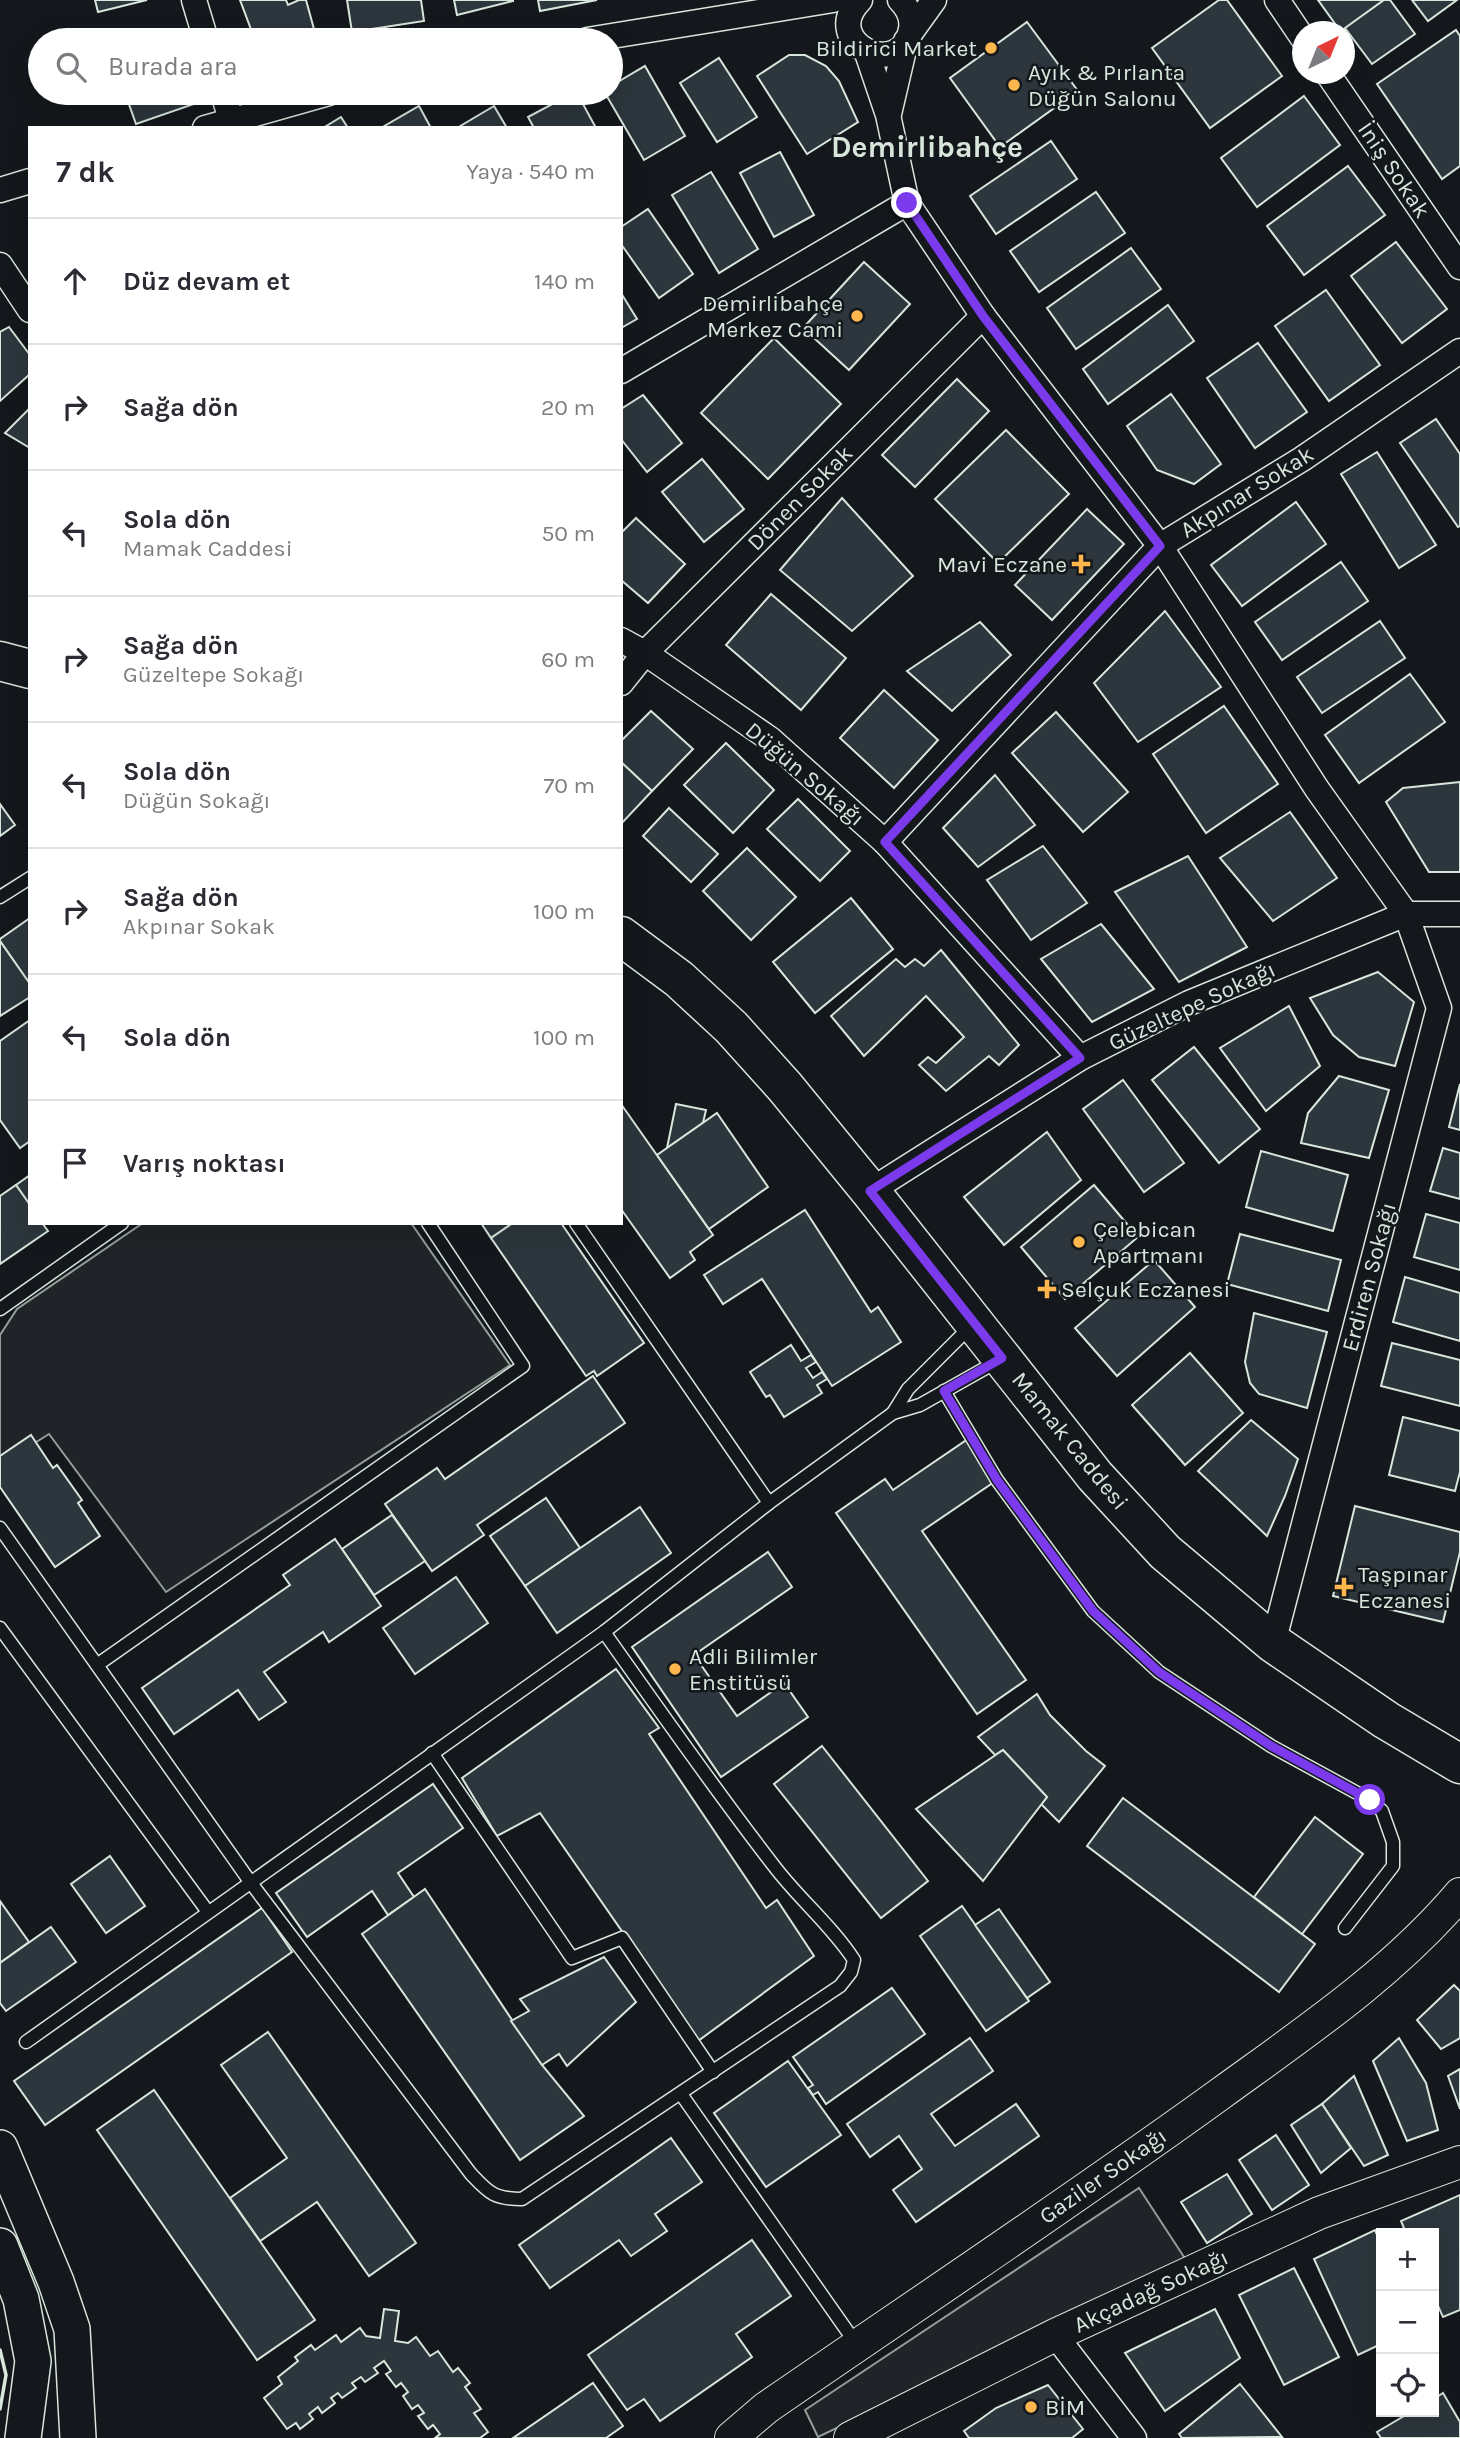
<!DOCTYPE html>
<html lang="tr">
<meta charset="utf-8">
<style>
body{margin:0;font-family:Karla,sans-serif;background:#f2f2f3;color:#2b2b33}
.controls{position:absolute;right:21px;bottom:21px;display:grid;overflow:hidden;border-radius:0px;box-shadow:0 7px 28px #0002}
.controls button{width:63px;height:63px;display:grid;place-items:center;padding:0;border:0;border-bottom:2px solid #e1e1e2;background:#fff;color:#2b2b33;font:35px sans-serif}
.compass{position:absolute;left:1292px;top:21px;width:63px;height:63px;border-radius:50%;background:#fff;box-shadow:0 7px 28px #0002;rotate:43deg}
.stop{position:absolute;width:21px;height:21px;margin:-16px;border:5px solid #7c3aed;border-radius:50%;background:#fff}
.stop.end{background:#7c3aed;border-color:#fff;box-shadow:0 2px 7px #0008}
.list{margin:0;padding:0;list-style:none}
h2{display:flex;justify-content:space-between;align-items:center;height:91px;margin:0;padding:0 28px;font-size:30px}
h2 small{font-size:23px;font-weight:400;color:#7c7c81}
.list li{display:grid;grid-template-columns:46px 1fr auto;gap:21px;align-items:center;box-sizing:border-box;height:126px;padding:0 28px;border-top:2px solid #e1e1e2}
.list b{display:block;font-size:26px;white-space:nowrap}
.list p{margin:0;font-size:23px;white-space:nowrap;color:#7c7c81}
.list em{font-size:23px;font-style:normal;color:#7c7c81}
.icon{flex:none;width:38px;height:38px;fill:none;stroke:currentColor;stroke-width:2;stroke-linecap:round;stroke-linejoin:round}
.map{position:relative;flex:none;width:1460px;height:2438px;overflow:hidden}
.search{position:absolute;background:#fff;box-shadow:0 7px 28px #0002;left:28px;top:28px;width:595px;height:77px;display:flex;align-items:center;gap:18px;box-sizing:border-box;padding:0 24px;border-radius:38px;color:#7c7c81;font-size:26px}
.panel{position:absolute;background:#fff;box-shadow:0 7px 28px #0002;left:28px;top:126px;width:595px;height:1099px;border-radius:0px}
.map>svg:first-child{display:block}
.green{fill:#202428;stroke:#939e99;stroke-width:2}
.building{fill:#2c363c;stroke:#d8e6dc;stroke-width:2}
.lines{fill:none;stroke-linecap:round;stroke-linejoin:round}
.service-casing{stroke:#d8e6dc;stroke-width:15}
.minor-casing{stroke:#d8e6dc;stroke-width:27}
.tertiary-casing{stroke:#d8e6dc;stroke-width:34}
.secondary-casing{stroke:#d8e6dc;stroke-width:38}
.primary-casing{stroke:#d8e6dc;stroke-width:41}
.service{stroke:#14181c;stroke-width:12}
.minor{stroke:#14181c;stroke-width:24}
.tertiary{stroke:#14181c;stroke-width:32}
.secondary{stroke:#14181c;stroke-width:35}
.primary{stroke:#14181c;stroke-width:38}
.wall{stroke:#d8e6dc;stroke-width:3.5}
.route{stroke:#7c3aed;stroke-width:9}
.poi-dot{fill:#ffb74d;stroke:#14181c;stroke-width:2.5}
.labels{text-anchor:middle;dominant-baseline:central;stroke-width:5;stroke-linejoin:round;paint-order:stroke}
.poi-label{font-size:23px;fill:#d8e6dc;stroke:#14181c;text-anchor:start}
.street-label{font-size:23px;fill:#d8e6dc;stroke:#14181c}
.district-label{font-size:30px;font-weight:bold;fill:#d8e6dc;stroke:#14181c}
</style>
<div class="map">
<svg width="1460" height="2438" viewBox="0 0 1460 2438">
<rect width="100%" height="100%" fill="#14181c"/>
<g class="green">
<polygon points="143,1223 411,1223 510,1365 166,1592 49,1434 0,1465 0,1335 17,1309"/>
<polygon points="1139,2188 1186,2260 818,2437 805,2410"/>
</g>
<g class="building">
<polygon points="95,0 147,0 98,12"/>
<polygon points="240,0 286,0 288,5 299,0 306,0 317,40 255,40"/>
<polygon points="347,0 421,0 424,21 352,32"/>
<polygon points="454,0 513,0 513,1 457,15"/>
<polygon points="538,0 597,0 540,11"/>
<polygon points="1219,0 1227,0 1282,76 1210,128 1152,48"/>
<polygon points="1318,0 1384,0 1341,32"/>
<polygon points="1384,0 1390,0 1415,34 1372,64 1345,28"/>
<polygon points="1412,0 1457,0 1428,21"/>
<polygon points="1027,22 1078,91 1000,147 950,78"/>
<polygon points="1456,30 1460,36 1460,166 1442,179 1377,84"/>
<polygon points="789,55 805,55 826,66 839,81 858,122 807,154 757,76"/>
<polygon points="719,58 757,117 717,142 680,83"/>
<polygon points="645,66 685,136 644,160 605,93 611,93 611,86"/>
<polygon points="125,93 190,93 194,104 136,124"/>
<polygon points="573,93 577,93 596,128 534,128 528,117"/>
<polygon points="1304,96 1340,145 1257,207 1221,158"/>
<polygon points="419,106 431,128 381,128"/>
<polygon points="494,106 507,128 457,128"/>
<polygon points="341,117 348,128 323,128"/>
<polygon points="1051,141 1077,179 996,234 970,196"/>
<polygon points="780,152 814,215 774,237 740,173"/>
<polygon points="1348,166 1385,215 1304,275 1267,226"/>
<polygon points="711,172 758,249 719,273 672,195"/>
<polygon points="1096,192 1125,233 1039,292 1010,251"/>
<polygon points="648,209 693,274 659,298 621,244 621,227"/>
<polygon points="1396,242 1447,309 1402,343 1351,276"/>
<polygon points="1131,248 1161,289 1076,349 1047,308"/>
<polygon points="864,262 910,304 849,370 803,328"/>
<polygon points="1326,290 1380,365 1329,401 1275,326"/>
<polygon points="621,293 637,319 621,328"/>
<polygon points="1168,305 1194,341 1108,404 1083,369"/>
<polygon points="9,327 30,355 30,374 0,401 0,332"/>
<polygon points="774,338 841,404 768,479 701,413"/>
<polygon points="1258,343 1307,412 1255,448 1207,378"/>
<polygon points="957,379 989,411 915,487 882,455"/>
<polygon points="1171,394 1221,464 1194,484 1157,470 1127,426"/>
<polygon points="643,395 682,443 647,472 621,439 621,409"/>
<polygon points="30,408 30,448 5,433"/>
<polygon points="1436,419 1460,454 1460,526 1458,527 1400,443"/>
<polygon points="1006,430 1069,494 998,563 935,499"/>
<polygon points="1377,452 1436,545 1399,568 1341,474"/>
<polygon points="702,459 744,509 704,542 662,492"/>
<polygon points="842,498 913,576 852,631 780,570"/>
<polygon points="1296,502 1326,544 1242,606 1211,565"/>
<polygon points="1087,509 1124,544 1052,620 1015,585"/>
<polygon points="636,518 685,564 648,603 621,580 621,533"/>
<polygon points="1341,562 1368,601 1282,660 1255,622"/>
<polygon points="771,594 846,658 801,710 726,645"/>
<polygon points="1165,611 1221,687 1138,742 1094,683"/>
<polygon points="1380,621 1405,658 1322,713 1297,677"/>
<polygon points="980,622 1011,655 952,711 907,671"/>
<polygon points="1410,674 1445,722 1359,783 1325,735"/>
<polygon points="884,690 938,740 894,788 840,738"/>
<polygon points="1224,706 1278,784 1206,833 1153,754"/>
<polygon points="651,711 693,749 652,791 621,762 621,741"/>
<polygon points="1056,712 1128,792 1083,832 1012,753"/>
<polygon points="726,743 774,790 733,833 684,785"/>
<polygon points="621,762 652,791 621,824"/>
<polygon points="995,775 1035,825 978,867 943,828"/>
<polygon points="1460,782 1460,872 1429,872 1386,802 1403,788"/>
<polygon points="798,799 850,851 820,881 767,829"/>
<polygon points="0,804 15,825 0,836"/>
<polygon points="669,808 718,854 691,882 643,836"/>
<polygon points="1290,812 1337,878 1273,921 1220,858"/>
<polygon points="1043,846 1087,903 1031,940 987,880"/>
<polygon points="747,848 796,897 751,940 703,891"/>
<polygon points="1188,856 1247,947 1179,982 1115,892"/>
<polygon points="851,898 893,949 815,1013 773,962"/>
<polygon points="30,918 30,984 0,941 0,939"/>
<polygon points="1101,924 1154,989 1092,1022 1041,959"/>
<polygon points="0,941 30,984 30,997 0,1016"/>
<polygon points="941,950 1019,1045 999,1065 989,1056 946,1091 919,1065 928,1057 936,1063 964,1037 926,996 864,1056 831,1016 896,959 905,967 915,959 924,966"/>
<polygon points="1378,972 1414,1002 1395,1066 1359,1057 1333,1035 1310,998"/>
<polygon points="1289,1006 1320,1066 1266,1111 1220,1048"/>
<polygon points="30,1020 30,1141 20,1148 0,1120 0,1041"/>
<polygon points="1194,1047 1260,1129 1219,1163 1152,1080"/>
<polygon points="1339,1076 1389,1090 1369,1158 1301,1143 1308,1113"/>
<polygon points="1123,1080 1184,1163 1144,1192 1083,1109"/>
<polygon points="1460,1084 1460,1130 1449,1127"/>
<polygon points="621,1104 713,1235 690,1252 695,1260 670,1278 621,1209"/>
<polygon points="676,1104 706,1110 703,1123 667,1148"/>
<polygon points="717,1113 768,1187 709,1229 657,1155"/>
<polygon points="1047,1132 1081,1180 1004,1245 964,1197"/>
<polygon points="1443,1148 1460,1153 1460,1199 1430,1191"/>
<polygon points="1261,1151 1348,1175 1333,1231 1246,1207"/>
<polygon points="30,1175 30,1205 16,1185"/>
<polygon points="16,1185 30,1205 30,1223 42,1223 48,1231 0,1264 0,1196"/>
<polygon points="1094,1185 1138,1237 1065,1299 1021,1247"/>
<polygon points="805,1210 871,1312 878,1307 901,1342 832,1386 762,1279 723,1304 704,1275"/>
<polygon points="1426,1214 1460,1223 1460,1270 1414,1257"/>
<polygon points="481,1223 513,1223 491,1238"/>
<polygon points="513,1223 561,1223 644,1343 597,1376 594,1371 586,1376 491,1238"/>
<polygon points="1240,1234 1341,1260 1328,1311 1227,1284"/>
<polygon points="1154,1260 1195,1307 1117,1376 1075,1328"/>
<polygon points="1405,1277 1460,1293 1460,1341 1393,1322"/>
<polygon points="1254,1313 1327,1332 1307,1408 1259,1394 1250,1383 1245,1362"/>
<polygon points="1392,1343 1460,1360 1460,1406 1381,1386"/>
<polygon points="791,1345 801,1361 811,1355 816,1362 806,1368 813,1378 822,1372 827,1379 817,1385 822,1393 784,1417 770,1395 766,1397 750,1372"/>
<polygon points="1190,1353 1243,1413 1185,1465 1132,1405"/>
<polygon points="593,1376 625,1423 477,1525 484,1535 432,1571 385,1504 437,1468 445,1479"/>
<polygon points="1403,1417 1460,1431 1460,1472 1455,1491 1389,1475"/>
<polygon points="1251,1420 1298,1459 1285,1496 1267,1536 1198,1471"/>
<polygon points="31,1435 53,1468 57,1465 82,1500 78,1503 100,1536 55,1567 0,1487 0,1456"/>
<polygon points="968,1439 997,1480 922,1531 1026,1680 977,1714 836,1513 885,1479 893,1490"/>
<polygon points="546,1498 580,1548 525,1586 490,1536"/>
<polygon points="1355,1506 1460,1532 1460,1552 1443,1622 1333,1596"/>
<polygon points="640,1507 671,1553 557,1633 525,1586"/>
<polygon points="392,1515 425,1561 374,1595 342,1549"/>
<polygon points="335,1539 381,1606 329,1642 323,1632 264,1672 286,1702 259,1720 238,1690 174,1734 142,1688 290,1585 283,1575"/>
<polygon points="768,1552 792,1587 694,1655 737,1716 784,1683 808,1717 721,1777 632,1647"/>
<polygon points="456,1577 488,1623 415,1674 383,1628"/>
<polygon points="616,1669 659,1728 649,1734 766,1908 777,1900 814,1956 698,2041 540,1813 497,1836 462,1778"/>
<polygon points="1037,1694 1050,1715 1086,1751 1105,1766 1059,1822 1041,1804 1047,1797 1003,1750 995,1755 978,1737"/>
<polygon points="822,1746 928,1881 881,1918 774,1784"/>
<polygon points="1003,1750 1047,1797 983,1881 916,1809"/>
<polygon points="433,1784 463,1828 398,1873 414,1897 388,1915 372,1891 307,1937 276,1893"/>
<polygon points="1123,1798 1315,1944 1279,1992 1087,1846"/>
<polygon points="1315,1817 1363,1854 1302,1934 1254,1897"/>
<polygon points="110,1856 145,1906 106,1933 71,1884"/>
<polygon points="425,1889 542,2065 584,2116 520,2160 362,1934"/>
<polygon points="0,1901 29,1942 0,1963"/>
<polygon points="962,1906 1029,2001 986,2031 920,1936"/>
<polygon points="262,1908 292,1952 45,2125 14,2081"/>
<polygon points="999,1909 1050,1982 1027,1998 975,1925"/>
<polygon points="51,1927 76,1962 6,2011 0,2003 0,1963"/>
<polygon points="604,1957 636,2002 567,2066 559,2054 542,2065 511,2021 529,2011 520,1999"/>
<polygon points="1454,1985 1460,1991 1460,2038 1441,2049 1417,2020"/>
<polygon points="892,1988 925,2034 826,2104 818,2092 813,2095 808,2088 813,2085 793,2057"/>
<polygon points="268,2032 416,2243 369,2276 317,2202 260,2241 230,2198 287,2158 221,2065"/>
<polygon points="970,2038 993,2071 931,2114 955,2146 1016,2104 1039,2136 916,2222 893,2190 922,2169 899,2136 870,2157 847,2124"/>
<polygon points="1399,2038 1426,2083 1438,2130 1407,2141 1373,2061"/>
<polygon points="788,2061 841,2135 766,2187 714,2113"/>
<polygon points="1460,2069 1460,2109 1448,2076"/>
<polygon points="1354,2076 1388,2155 1364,2166 1322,2104"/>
<polygon points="154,2090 315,2320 257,2360 97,2130"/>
<polygon points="1322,2104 1351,2148 1321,2173 1291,2125"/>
<polygon points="1276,2135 1309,2185 1272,2210 1239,2160"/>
<polygon points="671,2138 702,2182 655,2214 667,2231 631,2256 619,2240 550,2288 519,2245"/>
<polygon points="1227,2174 1252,2214 1207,2243 1181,2202"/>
<polygon points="1460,2195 1460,2310 1443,2317 1434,2297 1434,2233 1406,2233 1401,2221"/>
<polygon points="1375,2230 1381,2244 1381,2344 1358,2355 1314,2259"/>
<polygon points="752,2240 791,2296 736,2334 752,2357 660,2421 644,2399 627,2410 588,2355"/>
<polygon points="1294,2268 1339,2357 1284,2385 1239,2295"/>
<polygon points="384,2309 399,2311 395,2341 408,2343 416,2337 430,2356 438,2351 453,2372 458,2368 470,2383 465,2387 481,2409 474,2413 488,2432 480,2438 435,2438 440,2434 433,2425 428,2429 418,2416 424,2413 418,2405 412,2409 403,2396 408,2392 401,2383 396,2387 386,2374 391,2371 384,2361 374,2368 378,2373 365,2382 361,2377 352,2383 356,2388 342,2398 338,2393 331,2398 335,2403 322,2413 318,2407 309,2414 313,2419 300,2429 296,2423 287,2429 264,2398 282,2384 278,2377 298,2361 295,2357 311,2345 315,2350 336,2335 341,2342 360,2328 366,2336 380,2338"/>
<polygon points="1215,2309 1240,2358 1165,2411 1125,2353"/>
<polygon points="593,2383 623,2426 606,2438 513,2438"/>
<polygon points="1240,2384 1282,2437 1182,2438 1179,2434"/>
<polygon points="1048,2385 1083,2429 1072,2438 969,2438 964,2431 996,2408"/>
<polygon points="1443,2393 1460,2422 1460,2438 1381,2438 1377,2432 1411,2412 1434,2412 1434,2399"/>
</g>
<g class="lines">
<g class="service-casing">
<g id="service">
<polyline points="0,897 30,878"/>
<polyline points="576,1223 769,1503"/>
<polyline points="0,1309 122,1223"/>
<polyline points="944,1391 997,1480 1093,1611 1159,1672 1271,1746 1370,1800 1382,1811 1393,1842 1393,1866 1345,1928"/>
<polyline points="893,1413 908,1389 972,1325"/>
<path d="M0 1528 251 1883 471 2174C489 2193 494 2199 522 2199L840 1986 851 1972 854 1960C832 1926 799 1899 774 1866 715 1790 660 1711 604 1632"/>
<polyline points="0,1628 208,1912"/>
<polyline points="97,1665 523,1366 428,1223"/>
<polyline points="432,1753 572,1958 622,1938 713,2072"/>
<polyline points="26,2042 604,1632 769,1503 893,1413 920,1405 998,1361"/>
<polyline points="681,2094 857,2345"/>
</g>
</g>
<g class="minor-casing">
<g id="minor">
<polyline points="194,0 206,40"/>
<path d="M860 0C818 43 902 82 911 29 913 18 908 8 900 0"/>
<polyline points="1277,0 1302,37"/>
<polyline points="911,32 934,0"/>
<polyline points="587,40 833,0"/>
<polyline points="867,53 888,115 907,203 983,316 1160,546 1317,789 1406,914 1439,1008 1273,1643"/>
<polyline points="1328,74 1460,267"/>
<polyline points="223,93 231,120"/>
<polyline points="889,114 906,41"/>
<polyline points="205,128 329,93"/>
<polyline points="0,190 30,181"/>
<polyline points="0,265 30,310"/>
<polyline points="621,371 907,203"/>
<polyline points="621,640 645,653 770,739 885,842 1080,1058"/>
<polyline points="621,683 645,653 983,316"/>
<polyline points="885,842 1160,546 1302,459 1460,351"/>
<polyline points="870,1191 1080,1058 1189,1003 1406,914 1460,914"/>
<polyline points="1055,2335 1134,2438"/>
</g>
</g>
<g class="tertiary-casing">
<g id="tertiary">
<path d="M731 2438 766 2408C917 2304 1071 2202 1220 2094 1304 2033 1392 1974 1460 1894"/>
<polyline points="850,2438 1055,2335 1319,2213 1460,2162"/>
</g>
</g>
<g class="secondary-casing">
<g id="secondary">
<polyline points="0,2148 56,2282 72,2329 78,2438"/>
<polyline points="0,2246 21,2299 33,2361 23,2438"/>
</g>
</g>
<g class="primary-casing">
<g id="primary">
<polyline points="0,661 30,669"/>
<polyline points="621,936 679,979 731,1027 785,1087 870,1191 1095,1476 1165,1552 1273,1643 1386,1720 1460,1764"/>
</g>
</g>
<use href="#service" class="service"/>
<use href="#minor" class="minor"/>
<use href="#tertiary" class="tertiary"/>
<use href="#secondary" class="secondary"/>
<use href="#primary" class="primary"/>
<polyline class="wall" points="0,2350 6,2375 0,2409"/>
</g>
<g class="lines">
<polyline class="route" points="907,203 983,316 1160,546 885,842 1080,1058 870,1191 1002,1358 944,1391 997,1480 1093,1611 1159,1672 1271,1746 1370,1800"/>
</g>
<g class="poi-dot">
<circle cx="991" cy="48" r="7"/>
<circle cx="1014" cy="85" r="7"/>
<circle cx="857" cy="316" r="7"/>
<path d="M1077.5 553.5h7v7h7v7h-7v7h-7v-7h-7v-7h7z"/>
<circle cx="1079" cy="1242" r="7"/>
<path d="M1043.5 1278.5h7v7h7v7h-7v7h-7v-7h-7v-7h7z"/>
<path d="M1340.5 1576.5h7v7h7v7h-7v7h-7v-7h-7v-7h7z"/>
<circle cx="675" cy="1669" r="7"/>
<circle cx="1031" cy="2407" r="7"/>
</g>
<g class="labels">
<g class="poi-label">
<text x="977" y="48" text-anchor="end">Bildirici Market</text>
<text x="1028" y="72">Ayık &amp; Pırlanta<tspan x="1028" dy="26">Düğün Salonu</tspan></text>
<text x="843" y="303" text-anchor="end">Demirlibahçe<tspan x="843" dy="26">Merkez Cami</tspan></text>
<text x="1067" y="564" text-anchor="end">Mavi Eczane</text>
<text x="1093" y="1229">Çelebican<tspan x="1093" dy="26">Apartmanı</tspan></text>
<text x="1061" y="1289">Selçuk Eczanesi</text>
<text x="1358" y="1574">Taşpınar<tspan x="1358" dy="26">Eczanesi</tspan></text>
<text x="689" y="1656">Adli Bilimler<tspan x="689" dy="26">Enstitüsü</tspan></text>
<text x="1045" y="2407">BİM</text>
</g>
<g class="street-label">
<text transform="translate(1394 170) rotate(56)">İniş Sokak</text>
<text transform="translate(1247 492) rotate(-32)">Akpınar Sokak</text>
<text transform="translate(800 498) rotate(-45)">Dönen Sokak</text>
<text transform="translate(805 774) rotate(40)">Düğün Sokağı</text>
<text transform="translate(1192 1006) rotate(-25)">Güzeltepe Sokağı</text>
<text transform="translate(1369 1277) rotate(-75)">Erdiren Sokağı</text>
<text transform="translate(1070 1441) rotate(51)">Mamak Caddesi</text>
<text transform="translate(1103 2176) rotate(-35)">Gaziler Sokağı</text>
<text transform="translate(1151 2291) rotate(-25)">Akçadağ Sokağı</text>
</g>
<g class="district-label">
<text x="927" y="147">Demirlibahçe</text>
</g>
</g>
</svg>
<div class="controls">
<button>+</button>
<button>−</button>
<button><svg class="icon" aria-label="locate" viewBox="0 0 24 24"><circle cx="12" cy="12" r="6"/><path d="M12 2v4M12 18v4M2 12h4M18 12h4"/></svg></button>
</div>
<svg class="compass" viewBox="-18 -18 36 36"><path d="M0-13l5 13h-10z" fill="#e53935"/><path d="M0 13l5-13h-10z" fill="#7c7c81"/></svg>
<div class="stop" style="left:1370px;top:1800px"></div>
<div class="stop end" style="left:907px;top:203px"></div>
<div class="search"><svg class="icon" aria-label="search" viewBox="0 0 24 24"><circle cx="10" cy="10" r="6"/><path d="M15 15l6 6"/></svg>Burada ara</div>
<section class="panel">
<h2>7 dk<small>Yaya · 540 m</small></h2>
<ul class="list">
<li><svg class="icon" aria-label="ahead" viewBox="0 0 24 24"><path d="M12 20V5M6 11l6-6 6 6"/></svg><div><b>Düz devam et</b></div><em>140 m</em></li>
<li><svg class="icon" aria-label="right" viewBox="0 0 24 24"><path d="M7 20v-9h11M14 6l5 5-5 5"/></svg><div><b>Sağa dön</b></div><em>20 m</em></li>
<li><svg class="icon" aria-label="left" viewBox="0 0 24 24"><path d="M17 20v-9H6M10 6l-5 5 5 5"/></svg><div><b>Sola dön</b><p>Mamak Caddesi</p></div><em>50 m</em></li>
<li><svg class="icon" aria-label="right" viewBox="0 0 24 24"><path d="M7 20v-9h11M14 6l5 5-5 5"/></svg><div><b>Sağa dön</b><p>Güzeltepe Sokağı</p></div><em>60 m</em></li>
<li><svg class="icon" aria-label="left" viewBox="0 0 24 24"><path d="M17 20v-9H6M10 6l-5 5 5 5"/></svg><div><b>Sola dön</b><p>Düğün Sokağı</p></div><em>70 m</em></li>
<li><svg class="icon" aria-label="right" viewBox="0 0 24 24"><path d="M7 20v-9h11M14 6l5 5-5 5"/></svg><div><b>Sağa dön</b><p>Akpınar Sokak</p></div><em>100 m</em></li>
<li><svg class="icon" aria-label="left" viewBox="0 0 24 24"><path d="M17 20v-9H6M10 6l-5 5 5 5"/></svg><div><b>Sola dön</b></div><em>100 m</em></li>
<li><svg class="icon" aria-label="arrive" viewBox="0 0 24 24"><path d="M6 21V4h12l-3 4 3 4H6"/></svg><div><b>Varış noktası</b></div></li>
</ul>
</section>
</div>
